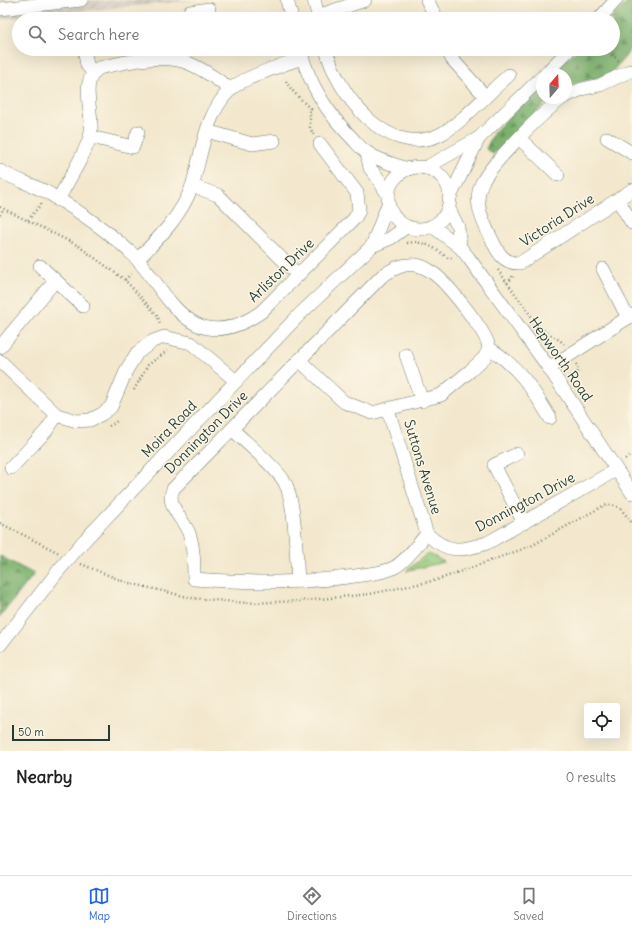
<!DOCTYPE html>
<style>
body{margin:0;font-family:Delius,sans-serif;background:#f2f2f2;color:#222}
.controls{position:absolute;right:12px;bottom:12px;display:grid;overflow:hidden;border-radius:4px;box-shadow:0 4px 16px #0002}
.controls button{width:36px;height:36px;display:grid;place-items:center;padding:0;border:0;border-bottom:1px solid #e0e0e0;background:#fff;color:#222;font:20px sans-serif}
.compass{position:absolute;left:536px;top:68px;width:36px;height:36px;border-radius:50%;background:#fff;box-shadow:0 4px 16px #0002;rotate:19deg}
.scale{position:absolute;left:12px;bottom:10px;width:98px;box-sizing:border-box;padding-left:4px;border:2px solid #1f3d34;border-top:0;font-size:11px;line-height:14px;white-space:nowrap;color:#1f3d34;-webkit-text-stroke:3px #fcf5e5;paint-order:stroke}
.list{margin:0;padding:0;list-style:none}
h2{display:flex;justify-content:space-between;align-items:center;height:52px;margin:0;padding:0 16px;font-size:17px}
h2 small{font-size:13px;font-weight:400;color:#767676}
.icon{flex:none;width:22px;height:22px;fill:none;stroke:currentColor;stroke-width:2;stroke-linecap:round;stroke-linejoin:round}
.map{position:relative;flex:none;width:632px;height:751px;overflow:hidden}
.search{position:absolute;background:#fff;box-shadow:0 4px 16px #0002;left:12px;right:12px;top:12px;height:44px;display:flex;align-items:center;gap:10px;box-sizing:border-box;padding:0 14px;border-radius:22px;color:#767676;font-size:15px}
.sheet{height:124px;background:#fff}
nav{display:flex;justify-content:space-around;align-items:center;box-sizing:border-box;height:56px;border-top:1px solid #e0e0e0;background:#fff;font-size:11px;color:#767676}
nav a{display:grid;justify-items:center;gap:2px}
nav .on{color:#2563eb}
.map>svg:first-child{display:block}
.industrial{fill:url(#industrial-furrows)}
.forest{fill:url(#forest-firs);stroke:#4c7650}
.park{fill:url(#park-crowns);stroke:#5b8458}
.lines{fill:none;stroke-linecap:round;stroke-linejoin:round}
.minor-casing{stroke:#69796a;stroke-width:14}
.path{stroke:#69796a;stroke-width:2.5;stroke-dasharray:1 3;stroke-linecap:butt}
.minor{stroke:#fff;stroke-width:13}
.minor-bridge-casing{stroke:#69796a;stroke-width:14;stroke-linecap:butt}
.minor-bridge{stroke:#fff;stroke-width:13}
.labels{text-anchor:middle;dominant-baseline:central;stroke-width:3;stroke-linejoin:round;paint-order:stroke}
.street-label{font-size:14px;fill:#1f3d34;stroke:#fcf5e5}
</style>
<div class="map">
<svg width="632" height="751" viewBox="0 0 632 751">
<defs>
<pattern id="industrial-furrows" width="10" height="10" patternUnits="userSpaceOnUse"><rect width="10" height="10" fill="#c9c3b8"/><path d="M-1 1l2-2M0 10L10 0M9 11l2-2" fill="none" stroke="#aca89f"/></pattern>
<pattern id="forest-firs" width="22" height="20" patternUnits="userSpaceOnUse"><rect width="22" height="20" fill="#79b06c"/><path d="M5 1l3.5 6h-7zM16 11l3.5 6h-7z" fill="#63905a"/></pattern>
<pattern id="park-crowns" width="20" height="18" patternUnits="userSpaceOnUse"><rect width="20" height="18" fill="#97cc7d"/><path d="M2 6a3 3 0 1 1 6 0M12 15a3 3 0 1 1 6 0" fill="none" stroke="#7ba767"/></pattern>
</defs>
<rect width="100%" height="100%" fill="#fcf5e5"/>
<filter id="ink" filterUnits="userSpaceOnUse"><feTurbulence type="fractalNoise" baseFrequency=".025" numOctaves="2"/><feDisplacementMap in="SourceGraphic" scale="8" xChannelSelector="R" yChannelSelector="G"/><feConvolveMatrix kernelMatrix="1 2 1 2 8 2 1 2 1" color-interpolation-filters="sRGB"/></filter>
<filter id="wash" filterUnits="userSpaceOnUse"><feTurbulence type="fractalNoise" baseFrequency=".012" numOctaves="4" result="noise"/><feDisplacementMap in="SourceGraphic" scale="16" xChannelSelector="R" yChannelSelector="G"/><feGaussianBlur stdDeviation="0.9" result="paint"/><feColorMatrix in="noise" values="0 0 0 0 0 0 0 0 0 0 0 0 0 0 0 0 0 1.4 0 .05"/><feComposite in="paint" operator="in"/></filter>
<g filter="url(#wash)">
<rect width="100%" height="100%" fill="#f3e8ce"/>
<polygon class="industrial" points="0,0 198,0 0,19"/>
<g class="forest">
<polygon points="630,0 632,0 632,46 625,57 608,76 576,83 566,89 566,74 552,74 578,49 613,49 613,19 610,19"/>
<polygon points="542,84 542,98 551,98 493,154 486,149 494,132"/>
<polygon points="0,556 34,574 0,617"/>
</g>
<polygon class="park" points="428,553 444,562 406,571"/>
</g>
<g filter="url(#ink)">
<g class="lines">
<g class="minor-casing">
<g id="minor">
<polyline points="287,0 292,19"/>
<polyline points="314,0 319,19"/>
<polyline points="427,0 437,19"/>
<polyline points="0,9 81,0"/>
<polyline points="318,16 365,0"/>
<polyline points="188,19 190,12 209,9"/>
<polyline points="599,19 616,0"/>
<polyline points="84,49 87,65 93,72"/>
<path d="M300 49C309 84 327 113 352 138 357 143 362 150 368 153 379 161 395 165 408 169"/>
<path d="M326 49C337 93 386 159 439 135 459 126 490 91 509 75"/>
<polyline points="447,49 452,59 485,96"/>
<polyline points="545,74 570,49"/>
<polyline points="566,96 582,89 600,85 630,71"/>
<path d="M563 98C545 110 489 165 481 185 473 203 484 224 492 240 498 253 504 264 520 263L632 190"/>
<polyline points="207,131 252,144 274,141"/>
<polyline points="91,137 133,147 138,132"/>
<polyline points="607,138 632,153"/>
<polyline points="520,139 558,175"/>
<polyline points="367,153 370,168 377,177 388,195"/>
<circle cx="419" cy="198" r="31"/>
<polyline points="425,168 479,138 542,77"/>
<path d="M0 171C16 180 34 185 50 194 77 210 105 229 129 251 153 272 167 309 196 324 218 335 242 325 261 312L355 218 359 210 357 193 320 144"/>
<polyline points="192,186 218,195 298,275"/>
<polyline points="449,199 479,138"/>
<path d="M58 200C66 184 90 147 91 131 93 110 79 81 99 68 124 62 164 53 188 63 203 69 217 79 230 89"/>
<polyline points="618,200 632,223"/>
<polyline points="448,207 458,227 460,247"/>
<polyline points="432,226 460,247 468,257 549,368 632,493"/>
<polyline points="372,246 388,204"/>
<path d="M138 259C159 238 182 215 192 186 202 154 205 114 230 90 241 78 285 64 302 58"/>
<polyline points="40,266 83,306"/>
<polyline points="603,269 628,318"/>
<polyline points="0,347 55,281"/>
<polyline points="406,355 422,401"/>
<polyline points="299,360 344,402 372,413 441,395 470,371 485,357 489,348"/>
<polyline points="0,361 57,415 77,421 90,420 102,414 111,407 127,369 137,353 153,341 164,337 191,343 236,381"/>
<polyline points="549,368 632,315"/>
<polyline points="388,410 427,534"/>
<path d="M550 418C532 388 519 367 489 348 488 333 446 282 433 273 428 269 422 266 416 265 403 263 393 269 382 276L173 489C165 507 185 519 190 536 194 550 194 564 194 579 251 583 305 584 362 575 373 573 385 573 395 567 407 560 417 545 427 534 448 554 462 551 487 543L616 470"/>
<path d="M232 429C246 443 274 465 284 481 296 501 296 557 298 581"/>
<polyline points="517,454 494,465 524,523"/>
<polyline points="11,468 46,431 57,415"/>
<polyline points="82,543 300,314 372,246 391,238 406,227"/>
<polyline points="0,645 59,570"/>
</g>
</g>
<g class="path">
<polyline points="606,49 620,62"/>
<polyline points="274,54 277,49"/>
<path d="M286 81C292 93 302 99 310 109"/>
<polyline points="312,108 310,109 310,128 314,135"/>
<polyline points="0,207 77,245 125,280 157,315 161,325"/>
<polyline points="0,215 3,209"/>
<polyline points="28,220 42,203"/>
<path d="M407 243C424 240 435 248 448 258H452"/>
<path d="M498 270 539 327C545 332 561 340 564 344"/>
<polyline points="125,280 133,272"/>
<polyline points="507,283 512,278 513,274"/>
<polyline points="576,364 578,367 576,381 578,388"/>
<polyline points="134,390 148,365 167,351"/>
<polyline points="109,426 115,423 118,419"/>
<polyline points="625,459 632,455"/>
<polyline points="0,523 59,553"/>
<path d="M81 564 125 582 192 598 247 603 300 601 370 594 437 580 531 546 603 506C619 502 623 512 632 523"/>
</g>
<use href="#minor" class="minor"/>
<g class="minor-bridge-casing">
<polyline id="minor-bridge" points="59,570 82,543"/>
</g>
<use href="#minor-bridge" class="minor-bridge"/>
</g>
</g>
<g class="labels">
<g class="street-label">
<text transform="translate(557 220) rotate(-33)">Victoria Drive</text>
<text transform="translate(281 270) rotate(-44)">Arliston Drive</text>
<text transform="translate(561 359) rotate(55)">Hepworth Road</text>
<text transform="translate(169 429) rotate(-46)">Moira Road</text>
<text transform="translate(206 432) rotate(-45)">Donnington Drive</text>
<text transform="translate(423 467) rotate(73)">Suttons Avenue</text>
<text transform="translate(525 502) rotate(-28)">Donnington Drive</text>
</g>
</g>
</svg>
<div class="controls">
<button><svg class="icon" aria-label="locate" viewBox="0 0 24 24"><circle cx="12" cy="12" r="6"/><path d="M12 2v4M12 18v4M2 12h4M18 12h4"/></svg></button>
</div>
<svg class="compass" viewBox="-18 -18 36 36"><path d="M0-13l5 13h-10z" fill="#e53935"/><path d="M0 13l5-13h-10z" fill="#767676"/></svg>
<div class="scale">50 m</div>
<div class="search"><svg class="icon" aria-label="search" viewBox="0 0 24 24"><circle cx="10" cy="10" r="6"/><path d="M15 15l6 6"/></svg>Search here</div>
</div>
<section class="sheet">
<h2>Nearby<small>0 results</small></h2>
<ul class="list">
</ul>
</section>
<nav>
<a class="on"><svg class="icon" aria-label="map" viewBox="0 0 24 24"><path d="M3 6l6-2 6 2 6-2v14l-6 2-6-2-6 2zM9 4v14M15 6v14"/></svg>Map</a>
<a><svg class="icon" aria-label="directions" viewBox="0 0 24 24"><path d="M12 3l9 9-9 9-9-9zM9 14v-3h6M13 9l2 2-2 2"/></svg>Directions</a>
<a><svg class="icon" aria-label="saved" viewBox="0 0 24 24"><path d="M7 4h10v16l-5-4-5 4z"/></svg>Saved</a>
</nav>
